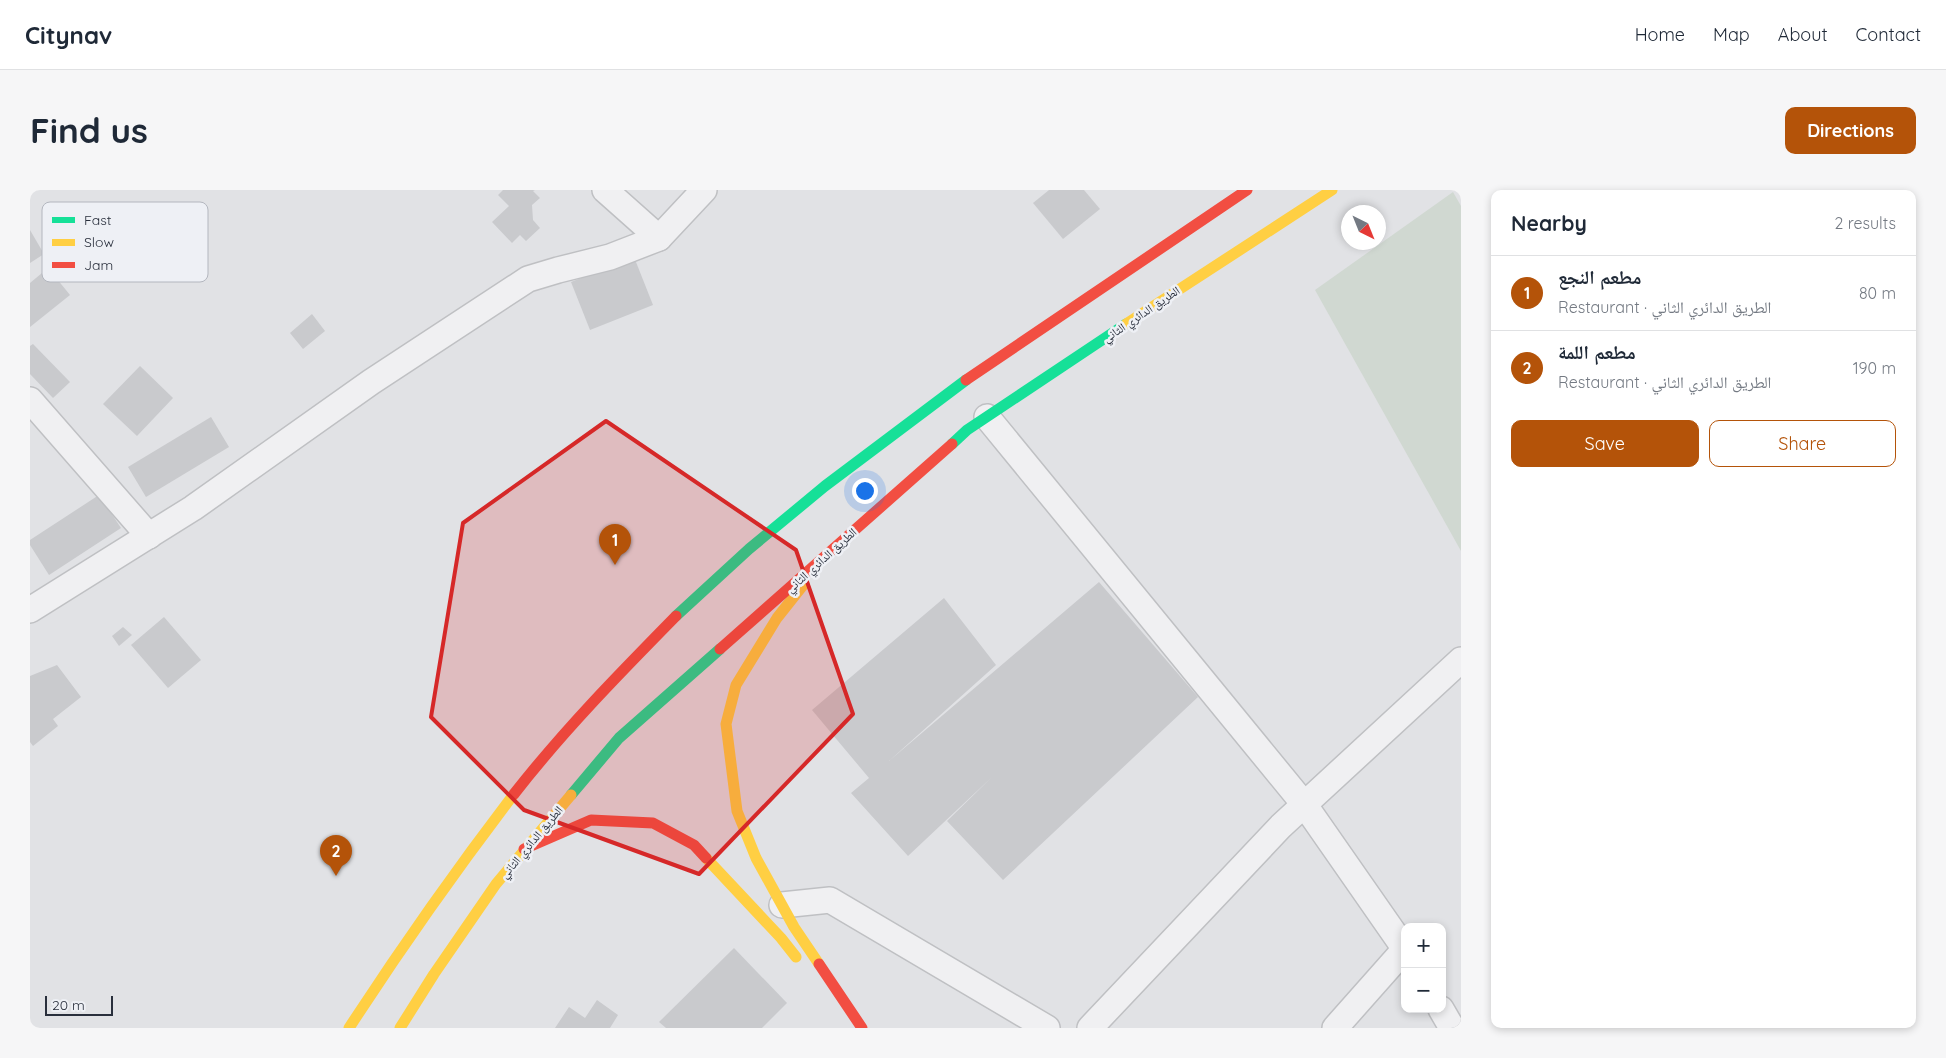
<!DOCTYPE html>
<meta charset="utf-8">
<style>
body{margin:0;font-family:Quicksand,"Noto Naskh Arabic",sans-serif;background:#f6f6f7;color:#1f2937}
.controls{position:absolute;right:15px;bottom:15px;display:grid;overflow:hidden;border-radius:10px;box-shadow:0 2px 8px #0003}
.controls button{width:45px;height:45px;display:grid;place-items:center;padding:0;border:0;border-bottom:1px solid #e0e1e3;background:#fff;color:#1f2937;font:25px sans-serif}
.compass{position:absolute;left:1311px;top:15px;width:45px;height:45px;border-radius:50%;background:#fff;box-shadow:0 2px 8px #0003;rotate:137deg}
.scale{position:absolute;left:15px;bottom:12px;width:68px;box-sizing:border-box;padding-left:5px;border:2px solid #292f3c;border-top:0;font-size:14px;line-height:18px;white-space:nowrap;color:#292f3c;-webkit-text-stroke:4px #eef0f5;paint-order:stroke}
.you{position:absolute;left:834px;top:300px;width:18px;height:18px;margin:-12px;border:4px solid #fff;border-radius:50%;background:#1a73e8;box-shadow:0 0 0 8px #1a73e833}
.badge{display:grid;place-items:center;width:32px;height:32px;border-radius:50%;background:#b45309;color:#fff;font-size:16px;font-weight:700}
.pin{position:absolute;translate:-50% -41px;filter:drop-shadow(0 1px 2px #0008)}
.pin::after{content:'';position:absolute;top:26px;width:18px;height:15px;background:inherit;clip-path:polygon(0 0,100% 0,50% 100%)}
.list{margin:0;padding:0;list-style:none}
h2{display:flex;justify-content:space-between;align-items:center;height:65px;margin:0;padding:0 20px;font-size:21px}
h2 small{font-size:16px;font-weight:400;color:#747a83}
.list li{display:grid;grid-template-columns:32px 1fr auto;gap:15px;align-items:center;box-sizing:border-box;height:75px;padding:0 20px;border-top:1px solid #e0e1e3}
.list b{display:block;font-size:19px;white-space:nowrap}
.list p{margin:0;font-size:16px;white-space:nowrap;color:#747a83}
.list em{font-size:16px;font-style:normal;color:#747a83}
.actions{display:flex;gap:10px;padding:15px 20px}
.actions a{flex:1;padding:11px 0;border:1px solid #b45309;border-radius:10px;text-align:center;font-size:18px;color:#b45309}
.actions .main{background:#b45309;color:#fff}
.map{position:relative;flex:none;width:1431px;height:838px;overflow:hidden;border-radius:10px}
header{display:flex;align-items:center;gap:30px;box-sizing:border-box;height:70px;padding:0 25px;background:#fff;border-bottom:1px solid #e0e1e3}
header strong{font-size:24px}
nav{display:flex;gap:28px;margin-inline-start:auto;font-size:18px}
.intro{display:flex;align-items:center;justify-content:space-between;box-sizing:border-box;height:120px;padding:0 30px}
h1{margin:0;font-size:35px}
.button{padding:12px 22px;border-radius:10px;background:#b45309;color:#fff;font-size:18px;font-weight:700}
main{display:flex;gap:30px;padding:0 30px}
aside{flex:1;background:#fff;border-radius:10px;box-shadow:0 2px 8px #0003}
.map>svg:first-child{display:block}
.green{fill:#d0d8d1}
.building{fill:#c9cacd}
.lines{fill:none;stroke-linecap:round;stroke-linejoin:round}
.street-casing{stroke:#bfc0c3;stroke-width:28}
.street{stroke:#f0f0f2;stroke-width:25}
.fast{stroke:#16e098;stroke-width:11}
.slow{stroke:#ffcf43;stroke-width:11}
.jam{stroke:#f24e42;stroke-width:11}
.marked{fill:#d62828;fill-opacity:0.2;stroke:#d62828;stroke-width:4;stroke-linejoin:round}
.labels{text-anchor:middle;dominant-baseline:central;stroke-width:5;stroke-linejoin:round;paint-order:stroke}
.street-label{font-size:12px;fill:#292f3c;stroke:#eef0f5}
.key{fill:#eef0f5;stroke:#b3b6be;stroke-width:1}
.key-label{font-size:14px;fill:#292f3c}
</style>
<header>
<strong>Citynav</strong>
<nav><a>Home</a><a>Map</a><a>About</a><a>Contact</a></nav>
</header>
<div class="intro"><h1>Find us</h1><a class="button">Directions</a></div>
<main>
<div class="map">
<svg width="1431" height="838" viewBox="0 0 1431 838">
<rect width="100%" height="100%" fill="#e1e2e5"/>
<polygon class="green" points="1423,2 1431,16 1431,361 1285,100"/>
<g class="building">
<polygon points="473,0 505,0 503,1 510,8 502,15 503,30 510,38 496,51 490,45 482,53 462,32 479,16 468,5"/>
<polygon points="1019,0 1054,0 1070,19 1033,49 1003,13"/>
<polygon points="0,40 14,64 0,73"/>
<polygon points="604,67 623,115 560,140 541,92"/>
<polygon points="18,78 40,105 0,137 0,93"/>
<polygon points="282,124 295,141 273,159 260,143"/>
<polygon points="3,154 40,192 23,208 0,184 0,156"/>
<polygon points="110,176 143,208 107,246 73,214"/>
<polygon points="181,227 199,257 116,307 98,277"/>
<polygon points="69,305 91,338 19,385 0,355 0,350"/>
<polygon points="1069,392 1168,507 973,690 917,631 962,587 878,666 821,603 839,588 782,520 914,408 966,475 859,571"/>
<polygon points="134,427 171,470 138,498 101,455"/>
<polygon points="93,437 102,445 89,456 82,446"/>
<polygon points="27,475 51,507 23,529 28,536 3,556 0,552 0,486"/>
<polygon points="704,758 757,813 732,838 636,838 629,832"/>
<polygon points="567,810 588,825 580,838 525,838 539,817 555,828"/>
</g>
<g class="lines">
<g class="street-casing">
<g id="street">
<polyline points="575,0 629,48"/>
<polyline points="0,210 119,346"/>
<polyline points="957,227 1274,614 1375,759"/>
<polyline points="0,420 163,318 341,192 498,89 528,80 580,67 629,48 674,0"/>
<polyline points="752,715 800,710 1017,838"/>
<polyline points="1411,819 1422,838"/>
<polyline points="1060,838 1251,636 1431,470"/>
<polyline points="1305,838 1375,759"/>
</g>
</g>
<use href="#street" class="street"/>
<g class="fast">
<polyline points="922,254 937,240 1096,134"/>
<polyline points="646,426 719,359 795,296 936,190"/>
<polyline points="541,605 589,548 690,459"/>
</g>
<g class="slow">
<polyline points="1096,134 1302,0"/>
<polyline points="774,394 747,428 706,495 696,534 707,621 726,668 764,737 789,774"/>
<polyline points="676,668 751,748 766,767"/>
<path d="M319 838C371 758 426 680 484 604"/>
<polyline points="370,838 404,784 466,694 541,605"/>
</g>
<g class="jam">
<polyline points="936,190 1217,0"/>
<polyline points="690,459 922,254"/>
<path d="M484 604C534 540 590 483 646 426"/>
<polyline points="494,659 561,630 623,633 664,655 676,668"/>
<polyline points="789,774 832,838"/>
</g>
</g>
<path class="marked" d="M576 231 766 360 823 524 669 684 494 620 401 527 433 333Z"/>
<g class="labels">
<g class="street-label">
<text transform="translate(1111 124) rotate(-34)">الطريق الدائري الثاني</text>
<text transform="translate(791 370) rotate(-42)">الطريق الدائري الثاني</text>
<text transform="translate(501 652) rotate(-50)">الطريق الدائري الثاني</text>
</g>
</g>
<rect x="12" y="12" width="166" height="80" rx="8" class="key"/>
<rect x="22" y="27" width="23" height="6" fill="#16e098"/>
<rect x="22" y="49" width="23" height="7" fill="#ffcf43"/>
<rect x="22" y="72" width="23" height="6" fill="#f24e42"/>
<g class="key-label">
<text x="54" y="35">Fast</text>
<text x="54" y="57">Slow</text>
<text x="54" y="80">Jam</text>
</g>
</svg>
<div class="controls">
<button>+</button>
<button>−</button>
</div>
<svg class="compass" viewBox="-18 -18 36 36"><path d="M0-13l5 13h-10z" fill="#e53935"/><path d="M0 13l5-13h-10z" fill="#747a83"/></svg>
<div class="scale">20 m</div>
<div class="you"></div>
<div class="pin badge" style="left:585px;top:375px">1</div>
<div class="pin badge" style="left:306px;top:686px">2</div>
</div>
<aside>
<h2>Nearby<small>2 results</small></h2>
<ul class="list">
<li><span class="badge">1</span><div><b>مطعم النجع</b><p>Restaurant · الطريق الدائري الثاني</p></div><em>80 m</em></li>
<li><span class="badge">2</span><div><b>مطعم اللمة</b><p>Restaurant · الطريق الدائري الثاني</p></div><em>190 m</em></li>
</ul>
<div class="actions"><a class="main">Save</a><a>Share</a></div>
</aside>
</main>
